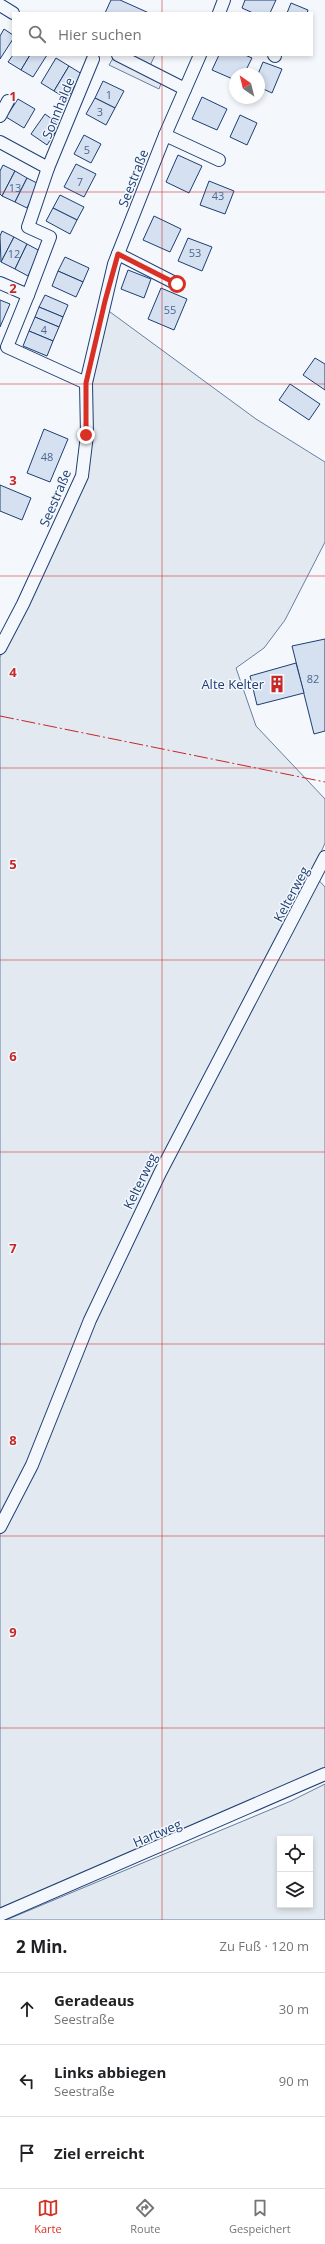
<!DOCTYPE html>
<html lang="de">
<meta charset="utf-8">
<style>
body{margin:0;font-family:"Open Sans",sans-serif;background:#f2f2f2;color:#202124}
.controls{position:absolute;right:12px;bottom:12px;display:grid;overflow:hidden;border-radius:0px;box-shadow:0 2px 6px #0003}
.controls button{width:36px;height:36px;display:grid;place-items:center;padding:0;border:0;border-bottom:1px solid #e0e0e0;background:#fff;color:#202124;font:20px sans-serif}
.compass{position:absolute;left:229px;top:68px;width:36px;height:36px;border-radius:50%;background:#fff;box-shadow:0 2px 6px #0003;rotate:325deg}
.stop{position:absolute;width:12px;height:12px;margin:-9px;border:3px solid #d93025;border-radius:50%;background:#fff}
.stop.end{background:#d93025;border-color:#fff;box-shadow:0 1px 4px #0008}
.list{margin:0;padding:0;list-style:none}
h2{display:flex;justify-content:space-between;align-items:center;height:52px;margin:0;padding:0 16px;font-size:17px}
h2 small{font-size:13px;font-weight:400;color:#757577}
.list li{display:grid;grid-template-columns:26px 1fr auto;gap:12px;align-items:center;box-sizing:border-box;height:72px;padding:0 16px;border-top:1px solid #e0e0e0}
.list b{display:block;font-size:15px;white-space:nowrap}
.list p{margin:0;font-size:13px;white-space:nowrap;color:#757577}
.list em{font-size:13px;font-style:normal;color:#757577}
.icon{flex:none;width:22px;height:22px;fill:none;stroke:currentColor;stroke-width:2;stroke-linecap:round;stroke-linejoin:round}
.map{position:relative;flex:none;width:325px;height:1920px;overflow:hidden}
.search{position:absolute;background:#fff;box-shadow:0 2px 6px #0003;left:12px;right:12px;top:12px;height:44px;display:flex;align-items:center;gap:10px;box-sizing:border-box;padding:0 14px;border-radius:0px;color:#757577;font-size:15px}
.sheet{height:268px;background:#fff}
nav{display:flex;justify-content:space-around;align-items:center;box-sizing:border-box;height:56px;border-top:1px solid #e0e0e0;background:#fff;font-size:11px;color:#757577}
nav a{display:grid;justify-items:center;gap:2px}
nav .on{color:#d93025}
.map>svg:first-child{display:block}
.green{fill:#e3e9f0;stroke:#687fa3;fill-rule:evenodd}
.parking{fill:#e3e8f0;stroke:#687fa3}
.building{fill:#d5e0f0;stroke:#1d3f73}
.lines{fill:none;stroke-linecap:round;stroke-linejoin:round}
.street-casing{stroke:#1d3f73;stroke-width:14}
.street{stroke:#f4f7fb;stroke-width:12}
.power{stroke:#c62828;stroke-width:1;stroke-dasharray:14 3 2 3;stroke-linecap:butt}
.route{stroke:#d93025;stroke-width:5}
.grid{fill:none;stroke:#c62828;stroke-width:1;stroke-opacity:0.55}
.labels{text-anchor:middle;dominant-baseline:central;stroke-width:3;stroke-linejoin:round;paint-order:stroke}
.number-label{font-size:11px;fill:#4b6792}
.street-label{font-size:13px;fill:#1d3f73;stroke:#f4f7fb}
.poi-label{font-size:13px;fill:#1d3f73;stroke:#f4f7fb;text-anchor:end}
.grid-label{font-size:13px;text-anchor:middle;font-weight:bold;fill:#c62828;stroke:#f4f7fb;stroke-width:3;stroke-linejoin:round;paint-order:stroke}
</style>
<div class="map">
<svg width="325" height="1920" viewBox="0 0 325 1920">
<rect width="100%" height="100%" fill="#f4f7fb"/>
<g class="green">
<polygon points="106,309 256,419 325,462 325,542 285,620 264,648 236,668 256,726 325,799 325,843 312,873 325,887 325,1772 286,1791 0,1908 0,657 26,606 92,435 92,385"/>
<path d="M325 1784V1920H6L291 1801ZM280 1839H310V1905H280Z"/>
</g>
<polygon class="parking" points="115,55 155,55 148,70 163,78 159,89 109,65"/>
<g class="building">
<polygon points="111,0 120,0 149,13 105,13"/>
<polygon points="245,0 276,0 270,13 253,13 242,8"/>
<polygon points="291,3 308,10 307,13 287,13"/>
<polygon points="4,29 13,35 13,39 0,59 0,36"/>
<polygon points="13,55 30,55 21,70 8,62"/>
<polygon points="30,55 47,55 33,77 21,70"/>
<polygon points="219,55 245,55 252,58 244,74 235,74 235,80 212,70"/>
<polygon points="56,58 69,66 54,91 41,83"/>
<polygon points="263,62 282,69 272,93 259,87 258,74"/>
<polygon points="69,66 82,74 67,99 54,91"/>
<polygon points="103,81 124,91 115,108 95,98"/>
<polygon points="202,97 227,109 217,130 192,119"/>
<polygon points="95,98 115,108 106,125 86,114"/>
<polygon points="18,99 35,109 24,128 6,117"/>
<polygon points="45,114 60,125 47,145 31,134"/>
<polygon points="240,115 257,123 247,145 230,137"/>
<polygon points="84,135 101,144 91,163 74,154"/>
<polygon points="178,155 202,166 189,193 166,182"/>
<polygon points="76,164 96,174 84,197 64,187"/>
<polygon points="3,165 15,171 2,196 0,194 0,171"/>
<polygon points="15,171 27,178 15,202 2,196"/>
<polygon points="27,178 39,184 27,208 15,202"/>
<polygon points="209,181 234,191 225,214 200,205"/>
<polygon points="60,195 84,207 77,220 53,208"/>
<polygon points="53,208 77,220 70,234 46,221"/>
<polygon points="154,216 181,229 170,252 143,240"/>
<polygon points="2,231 14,237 1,262 0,236"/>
<polygon points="14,237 27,244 15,269 1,262"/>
<polygon points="188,238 212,247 202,271 178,261"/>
<polygon points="27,244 40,251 28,276 15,269"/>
<polygon points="65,257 89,268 83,282 58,271"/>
<polygon points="128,270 151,279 144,298 121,289"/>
<polygon points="58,271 83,282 76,297 52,286"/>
<polygon points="161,288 187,299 174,330 148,319"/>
<polygon points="45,295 68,305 63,317 39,307"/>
<polygon points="0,300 10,304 0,327"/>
<polygon points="39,307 63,317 59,327 35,317"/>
<polygon points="35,317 59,327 53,341 29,331"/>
<polygon points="29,331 53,341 47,356 23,346"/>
<polygon points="315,358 325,364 325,390 303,375"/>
<polygon points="290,384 320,404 309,420 279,400"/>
<polygon points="44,429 68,439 50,482 27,473"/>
<polygon points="0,485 31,498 22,520 0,511"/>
<polygon points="325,639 325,731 314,734 292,646"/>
<polygon points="296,663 304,693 257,705 250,676"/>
</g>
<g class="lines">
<g class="street-casing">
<g id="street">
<polyline points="0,5 13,13"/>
<polyline points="219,13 224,0"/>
<polyline points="118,55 185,89"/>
<polyline points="274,55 275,56"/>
<polyline points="0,116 8,101"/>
<polyline points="165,135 219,160"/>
<polyline points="0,142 48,168 93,59"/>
<polyline points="118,254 177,284"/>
<polyline points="0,283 28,295 7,347 86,383"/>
<polyline points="28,295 50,237 28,227 48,168"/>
<polyline points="0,648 23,604 82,476 87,435 86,383 114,264 165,135 200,55"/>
<polyline points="0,1527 32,1465 90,1320 160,1173 325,857"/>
<polyline points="0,1915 325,1774"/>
</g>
</g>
<use href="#street" class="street"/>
<polyline class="power" points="0,716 325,782"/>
</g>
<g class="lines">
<polyline class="route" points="86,435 86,383 105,301 118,254 177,284"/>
</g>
<path class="grid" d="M162 0V13M162 55V1920M0 192H325M0 384H325M0 576H325M0 768H325M0 960H325M0 1152H325M0 1344H325M0 1536H325M0 1728H325"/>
<defs>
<g id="building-bare" transform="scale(1.38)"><path d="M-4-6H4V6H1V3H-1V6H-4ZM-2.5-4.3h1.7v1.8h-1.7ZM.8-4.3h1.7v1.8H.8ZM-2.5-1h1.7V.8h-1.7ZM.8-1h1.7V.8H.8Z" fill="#c62828" stroke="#f4f7fb" stroke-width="2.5" paint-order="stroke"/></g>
</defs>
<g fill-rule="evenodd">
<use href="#building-bare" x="277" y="684"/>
</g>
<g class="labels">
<g class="number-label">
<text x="109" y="94">1</text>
<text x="100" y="111">3</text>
<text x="87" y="149">5</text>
<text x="80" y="181">7</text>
<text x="15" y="187">13</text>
<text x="218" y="195">43</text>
<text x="195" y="252">53</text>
<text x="14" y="253">12</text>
<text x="170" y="309">55</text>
<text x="44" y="329">4</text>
<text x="47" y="456">48</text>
<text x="313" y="678">82</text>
</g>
<g class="street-label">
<text transform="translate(58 108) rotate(-68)">Sonnhalde</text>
<text transform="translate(133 178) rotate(-69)">Seestraße</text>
<text transform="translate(55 498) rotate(-67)">Seestraße</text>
<text transform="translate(291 894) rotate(-62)">Kelterweg</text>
<text transform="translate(140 1181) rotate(-64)">Kelterweg</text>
<text transform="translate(157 1833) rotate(-23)">Hartweg</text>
</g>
<g class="poi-label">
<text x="264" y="684">Alte Kelter</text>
</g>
</g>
<g class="grid-label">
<text x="13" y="101">1</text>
<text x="13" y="293">2</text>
<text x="13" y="485">3</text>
<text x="13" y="677">4</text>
<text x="13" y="869">5</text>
<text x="13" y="1061">6</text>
<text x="13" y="1253">7</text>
<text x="13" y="1445">8</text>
<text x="13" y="1637">9</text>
</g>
</svg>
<div class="controls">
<button><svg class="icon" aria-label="locate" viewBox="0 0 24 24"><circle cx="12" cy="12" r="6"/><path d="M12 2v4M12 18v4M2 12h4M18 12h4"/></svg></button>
<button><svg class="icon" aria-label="layers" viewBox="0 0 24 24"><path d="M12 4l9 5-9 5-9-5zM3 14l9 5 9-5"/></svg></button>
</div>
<svg class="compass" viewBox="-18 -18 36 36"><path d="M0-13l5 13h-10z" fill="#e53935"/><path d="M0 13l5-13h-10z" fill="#757577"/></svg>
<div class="stop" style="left:177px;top:284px"></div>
<div class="stop end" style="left:86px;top:435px"></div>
<div class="search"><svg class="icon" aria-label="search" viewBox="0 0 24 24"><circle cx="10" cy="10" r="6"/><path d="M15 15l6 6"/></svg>Hier suchen</div>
</div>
<section class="sheet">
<h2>2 Min.<small>Zu Fuß · 120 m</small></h2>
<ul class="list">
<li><svg class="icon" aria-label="ahead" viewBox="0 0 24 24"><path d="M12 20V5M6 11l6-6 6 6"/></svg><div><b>Geradeaus</b><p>Seestraße</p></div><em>30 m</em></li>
<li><svg class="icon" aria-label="left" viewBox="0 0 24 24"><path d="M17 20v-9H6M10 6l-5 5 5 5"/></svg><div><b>Links abbiegen</b><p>Seestraße</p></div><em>90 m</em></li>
<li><svg class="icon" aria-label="arrive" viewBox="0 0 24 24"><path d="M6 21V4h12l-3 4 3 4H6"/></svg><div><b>Ziel erreicht</b></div></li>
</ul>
</section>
<nav>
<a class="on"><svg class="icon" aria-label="map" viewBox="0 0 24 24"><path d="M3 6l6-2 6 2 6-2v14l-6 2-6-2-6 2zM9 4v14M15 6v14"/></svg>Karte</a>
<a><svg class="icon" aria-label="directions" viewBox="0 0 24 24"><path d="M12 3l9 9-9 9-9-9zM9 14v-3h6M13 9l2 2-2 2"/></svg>Route</a>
<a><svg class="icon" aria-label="saved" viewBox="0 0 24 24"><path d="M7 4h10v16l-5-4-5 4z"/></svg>Gespeichert</a>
</nav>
